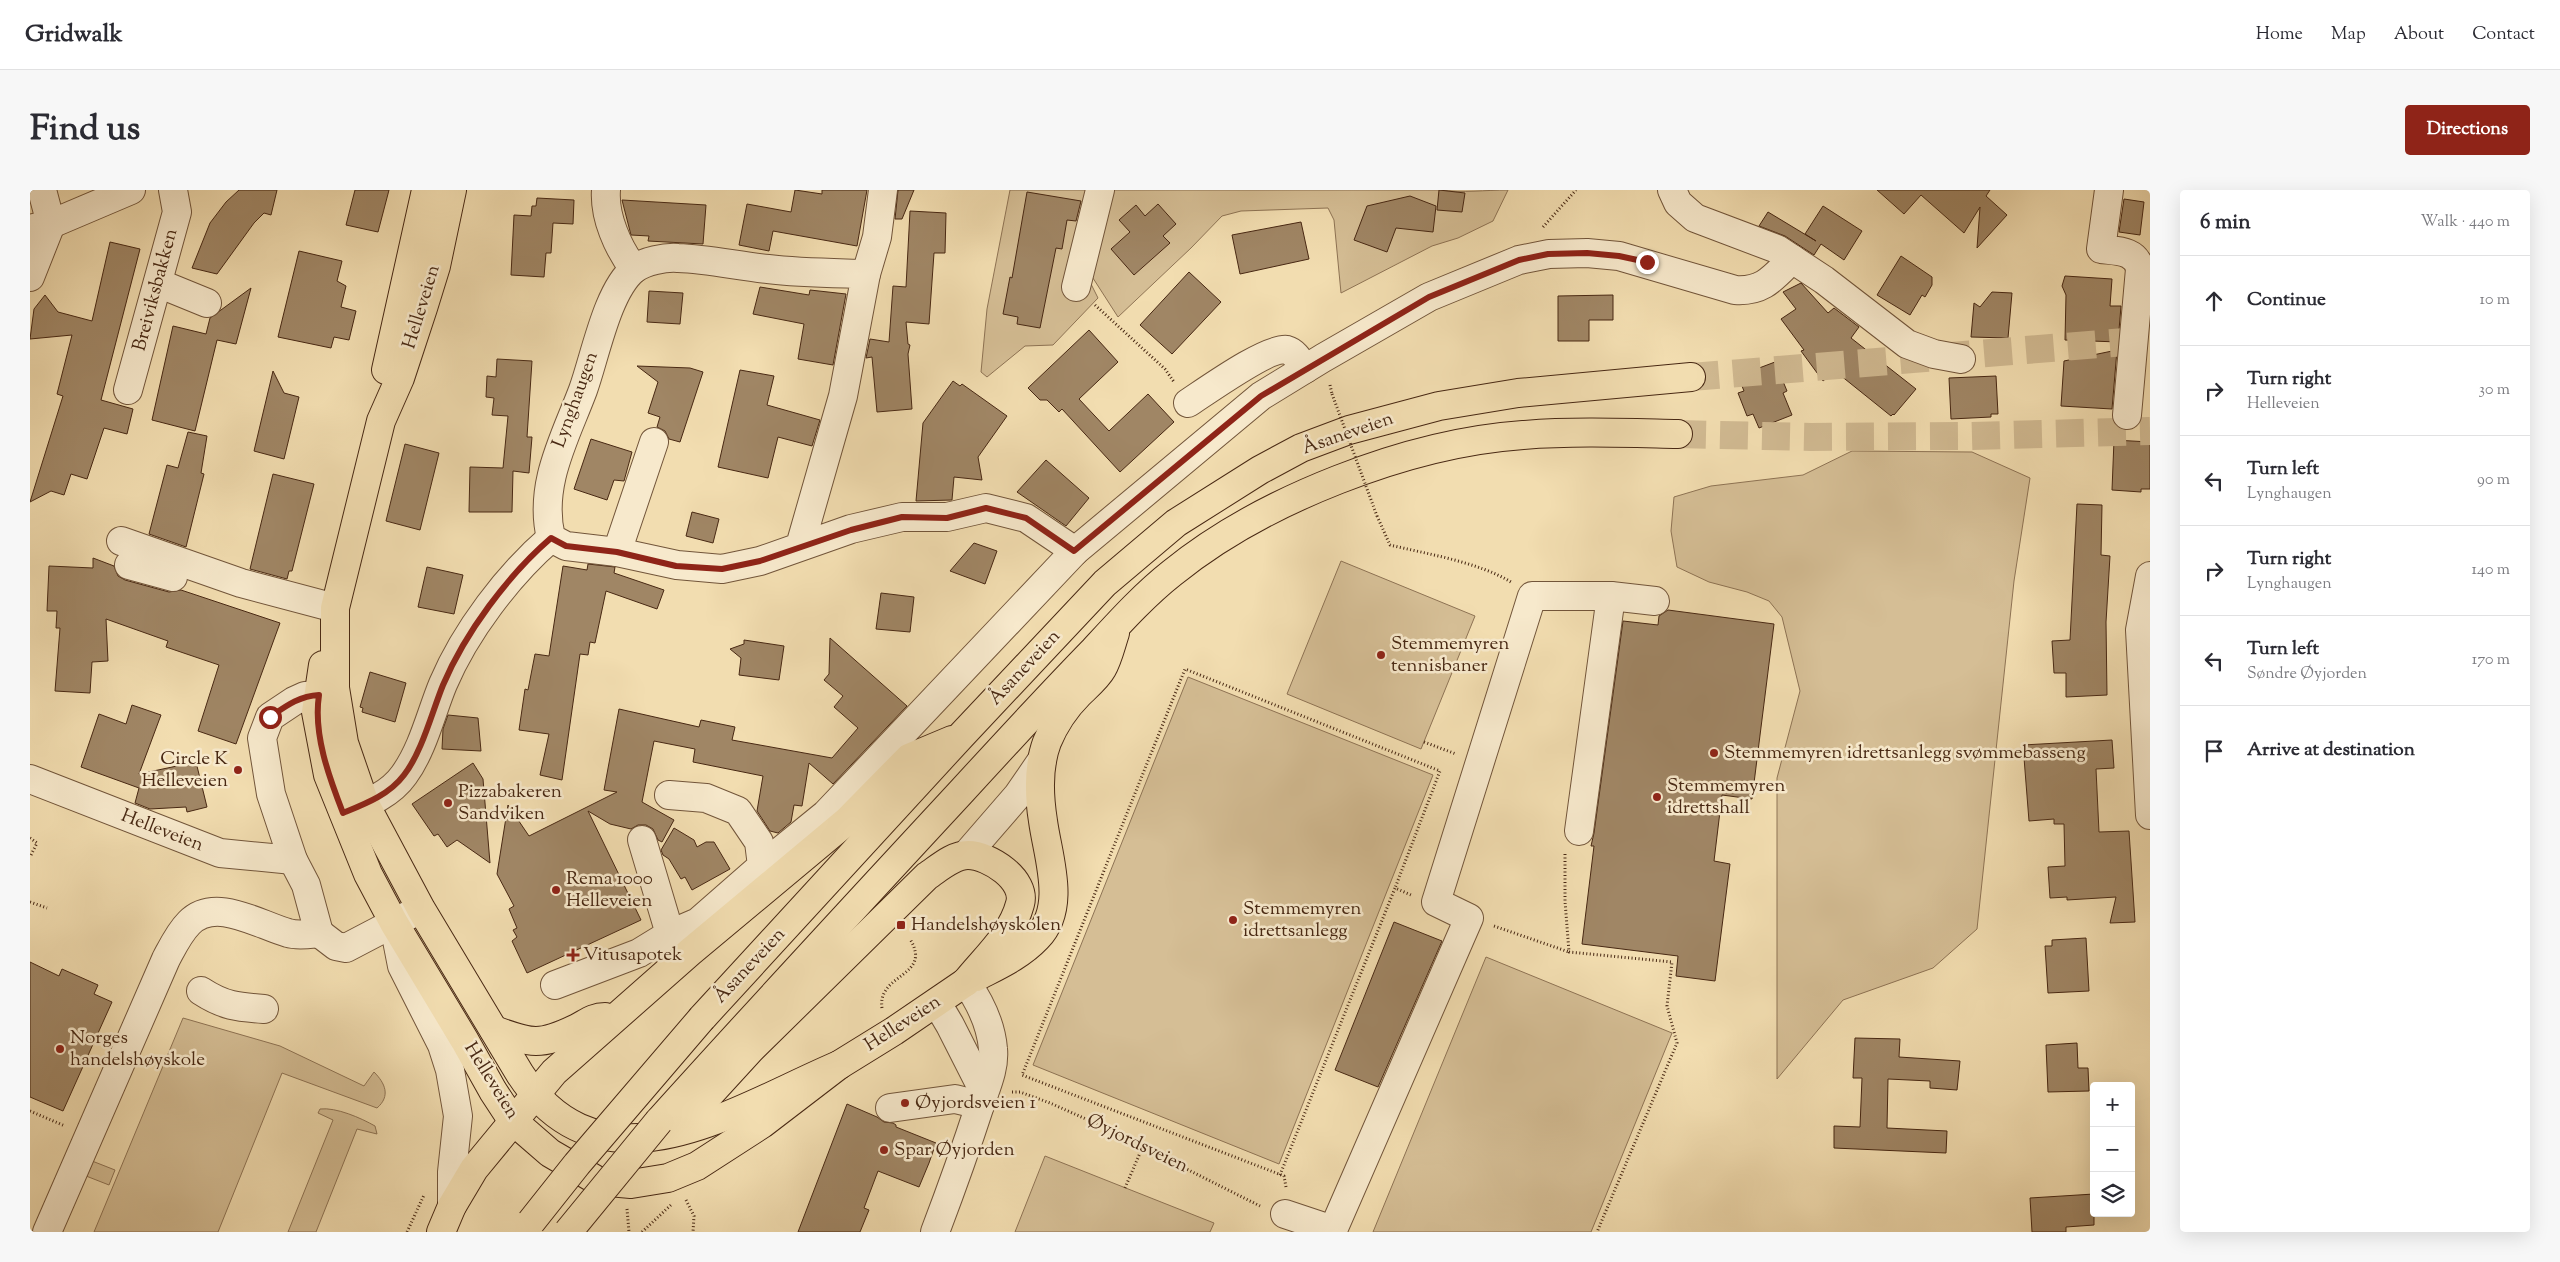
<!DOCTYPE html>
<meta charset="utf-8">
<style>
body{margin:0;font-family:"Sorts Mill Goudy",serif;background:#f7f7f7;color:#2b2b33}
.controls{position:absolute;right:15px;bottom:15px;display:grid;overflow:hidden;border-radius:5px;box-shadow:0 5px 20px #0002}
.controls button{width:45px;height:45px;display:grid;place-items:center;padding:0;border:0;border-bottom:1px solid #e1e1e2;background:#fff;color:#2b2b33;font:25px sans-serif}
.stop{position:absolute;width:15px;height:15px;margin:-11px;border:4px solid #8f2418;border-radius:50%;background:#fff}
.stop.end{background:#8f2418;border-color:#fff;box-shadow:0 1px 5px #0008}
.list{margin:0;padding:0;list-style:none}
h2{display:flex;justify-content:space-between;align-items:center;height:65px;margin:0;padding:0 20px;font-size:21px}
h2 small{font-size:16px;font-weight:400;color:#7c7c81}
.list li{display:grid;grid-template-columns:32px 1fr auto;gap:15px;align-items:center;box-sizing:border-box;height:90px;padding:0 20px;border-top:1px solid #e1e1e2}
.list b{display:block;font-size:19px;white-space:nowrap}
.list p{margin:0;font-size:16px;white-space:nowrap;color:#7c7c81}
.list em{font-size:16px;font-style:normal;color:#7c7c81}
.icon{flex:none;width:28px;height:28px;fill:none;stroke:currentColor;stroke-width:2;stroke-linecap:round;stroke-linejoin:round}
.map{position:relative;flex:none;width:2120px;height:1042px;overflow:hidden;border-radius:5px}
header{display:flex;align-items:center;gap:30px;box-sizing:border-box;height:70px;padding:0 25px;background:#fff;border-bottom:1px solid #e1e1e2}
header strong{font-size:24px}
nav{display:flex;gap:28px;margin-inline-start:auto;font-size:18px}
.intro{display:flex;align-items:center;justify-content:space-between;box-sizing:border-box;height:120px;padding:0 30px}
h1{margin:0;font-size:35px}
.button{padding:12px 22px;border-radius:5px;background:#8f2418;color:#fff;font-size:18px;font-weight:700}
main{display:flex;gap:30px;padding:0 30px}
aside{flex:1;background:#fff;border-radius:5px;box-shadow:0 5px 20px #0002}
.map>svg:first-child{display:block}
.green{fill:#d5be95;stroke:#8e7354}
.building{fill:#a08665;stroke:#482813}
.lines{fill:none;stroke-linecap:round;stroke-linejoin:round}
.highway-tunnel{stroke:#d0b991;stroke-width:28;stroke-dasharray:28 14;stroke-linecap:butt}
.minor-casing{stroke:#72553a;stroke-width:30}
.major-casing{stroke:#482813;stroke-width:30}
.highway-casing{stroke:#482813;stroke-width:30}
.path{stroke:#482813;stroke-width:3;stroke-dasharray:1 2.5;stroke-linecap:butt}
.minor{stroke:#f7e9cc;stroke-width:28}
.major{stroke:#f2ddb0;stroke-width:28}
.highway{stroke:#f2ddb0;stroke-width:28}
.highway-bridge-casing{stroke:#482813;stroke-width:30;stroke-linecap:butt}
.path-bridge{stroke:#482813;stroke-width:3;stroke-dasharray:1 2.5;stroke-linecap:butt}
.highway-bridge{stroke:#f2ddb0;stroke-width:28}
.route{stroke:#8f2418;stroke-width:6}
.poi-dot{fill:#8f2418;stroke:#f7e9cc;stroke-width:2}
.labels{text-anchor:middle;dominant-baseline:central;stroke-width:5;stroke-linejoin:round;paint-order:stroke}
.street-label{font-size:19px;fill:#482813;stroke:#f7e9cc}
.poi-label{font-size:19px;fill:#482813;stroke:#f7e9cc;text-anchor:start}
</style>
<header>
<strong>Gridwalk</strong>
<nav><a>Home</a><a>Map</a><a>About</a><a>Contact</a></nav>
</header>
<div class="intro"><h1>Find us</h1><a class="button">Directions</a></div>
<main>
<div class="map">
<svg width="2120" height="1042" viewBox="0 0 2120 1042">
<rect width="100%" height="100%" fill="#f2ddb0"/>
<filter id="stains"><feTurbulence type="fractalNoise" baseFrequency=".004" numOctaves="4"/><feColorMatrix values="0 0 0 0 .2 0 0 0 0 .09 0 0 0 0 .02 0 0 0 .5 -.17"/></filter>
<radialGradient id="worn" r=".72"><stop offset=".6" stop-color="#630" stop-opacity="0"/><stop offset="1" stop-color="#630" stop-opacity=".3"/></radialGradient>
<g class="green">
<polygon points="980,0 1063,0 1050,72 1068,108 1023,155 995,156 957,187 951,182 957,119"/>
<path d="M1077 0H1410C1433 3 1455 0 1478 0L1463 31 1428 48 1402 56 1311 103 1304 30 1298 18 1211 21 1192 26 1161 58 1088 127 1061 85Z"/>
<polygon points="1822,261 1942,262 2000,288 1984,391 1947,739 1903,778 1813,810 1747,889 1747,588 1770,501 1752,427 1739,411 1717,402 1679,392 1647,377 1641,341 1644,307 1681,296 1773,285"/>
<polygon points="1311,371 1445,426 1391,559 1257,504"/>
<polygon points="1158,487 1403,585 1249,974 1003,875"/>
<polygon points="1456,767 1642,843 1561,1042 1343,1042"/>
<path d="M153 828 250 856 334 896 344 882C355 893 361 906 347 918L252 883 188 1042H64Z"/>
<path d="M290 919C306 917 331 928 345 936L347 944 327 939 286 1042H258L303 930 288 923Z"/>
<polygon points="1015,966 1184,1033 1180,1042 985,1042"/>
<polygon points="57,969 85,980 79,995 51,984"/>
</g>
<g class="building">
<polygon points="209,0 247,0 241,25 234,23 224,33 187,84 162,78 180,33 196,12"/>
<polygon points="325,0 359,0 348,42 316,35"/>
<polygon points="765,0 792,4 792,0 837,0 827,56 743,41 739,61 709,55 717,14 761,22"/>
<polygon points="868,0 884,0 872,29 865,29"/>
<polygon points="1409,0 1435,3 1432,22 1407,20"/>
<polygon points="1847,0 1960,0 1956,6 1977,25 1947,58 1950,17 1934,43 1891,5 1874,24"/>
<polygon points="997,2 1051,11 1046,31 1037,30 1032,59 1026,58 1010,138 987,134 988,127 973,124 980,87 982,88"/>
<polygon points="1380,6 1406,16 1403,42 1366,38 1357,62 1324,50 1337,16"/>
<polygon points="507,8 544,10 543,34 523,33 521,63 516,63 514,87 481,85 484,25 501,26 502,16 506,16"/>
<polygon points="2094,9 2114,12 2110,45 2089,42"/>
<polygon points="592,10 676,15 673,54 618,51 619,46 601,45"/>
<polygon points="1128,14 1146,34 1133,46 1140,53 1104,85 1081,59 1100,42 1089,30 1106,15 1115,26"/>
<polygon points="1793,16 1832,41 1814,70 1791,54 1784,65 1755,46 1729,36 1738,22 1786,51 1775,44"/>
<polygon points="880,21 916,23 915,63 904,63 899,134 876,132 878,154 880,155 878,164 882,219 847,222 842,167 836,168 840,149 859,152 863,96 876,97"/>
<polygon points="1271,32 1279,69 1210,84 1202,45"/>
<polygon points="80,52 110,59 71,210 103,219 97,244 74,238 57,289 41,284 34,305 21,301 0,312 33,206 27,204 42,145 0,149 4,119 15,105 28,122 62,131"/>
<polygon points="269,61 312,71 307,91 316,96 311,117 326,121 319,150 304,147 301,158 248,147"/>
<polygon points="1871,66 1902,87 1902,95 1895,107 1892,105 1880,125 1847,105"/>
<polygon points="1159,82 1191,112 1142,164 1110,135"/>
<polygon points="2035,86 2082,89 2080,116 2091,116 2088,152 2035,150 2036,105 2032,96"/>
<polygon points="1771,93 1798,123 1804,118 1829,137 1821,148 1886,199 1864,225 1863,224 1861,226 1805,181 1793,191 1771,161 1774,160 1751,129 1766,119 1753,102"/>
<polygon points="730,97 779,105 780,100 816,104 803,175 768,169 774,134 723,124"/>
<polygon points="221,98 206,154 187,150 165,241 122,230 143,136 176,144 180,128"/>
<polygon points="619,101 653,103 650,134 617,132"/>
<polygon points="1962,102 1982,103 1978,148 1941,147 1944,113 1950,117"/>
<polygon points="1583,105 1583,130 1559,130 1559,151 1528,151 1528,106"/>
<polygon points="1059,140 1088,172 1049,209 1079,241 1118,204 1144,232 1090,282 1032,219 1029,222 1017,210 1010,210 998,198"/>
<polygon points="2087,160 2082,219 2031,216 2034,171"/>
<polygon points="467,169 502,171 497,247 502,247 499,283 483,281 482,322 439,322 440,277 473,278 478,226 462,225 464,208 456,207 457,186 466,187"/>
<polygon points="1745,172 1757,201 1753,203 1762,225 1729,238 1723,224 1717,226 1708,203 1714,201 1708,186"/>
<polygon points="607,176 660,178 673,182 650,252 639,249 635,241 627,237 630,227 618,223 628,192"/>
<polygon points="710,180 744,186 737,215 790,230 782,256 748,247 738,288 688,277"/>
<polygon points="243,181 254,203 269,207 254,269 224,261"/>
<polygon points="1966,186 1968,224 1961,224 1961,227 1921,229 1919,188"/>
<polygon points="923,191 930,196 932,194 977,226 948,267 952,290 924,287 922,310 886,311 893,233"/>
<polygon points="158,242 177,246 171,283 174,284 156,357 119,344 137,275 148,278"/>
<polygon points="561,249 602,262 594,291 584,290 577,310 544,299"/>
<polygon points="2084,250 2120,252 2120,299 2111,299 2111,302 2082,300"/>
<polygon points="375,254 409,263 390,340 356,331"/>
<polygon points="1016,270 1059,308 1036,336 987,302"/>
<polygon points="243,284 284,294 262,381 259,381 257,389 220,379"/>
<polygon points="2047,314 2072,315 2071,365 2080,366 2076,432 2077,505 2036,507 2036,483 2024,483 2022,451 2040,450"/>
<polygon points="662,322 689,329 683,353 656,346"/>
<polygon points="944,353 967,361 955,394 920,381"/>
<polygon points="63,368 84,376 88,386 95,390 139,402 151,400 250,433 206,554 168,541 189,475 136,457 138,451 76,429 78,471 62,472 60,503 25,501 30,438 26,438 27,421 17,421 19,376 63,378"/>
<polygon points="558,374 585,377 584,383 634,400 627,419 576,401 565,453 560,452 558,465 550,464 532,590 510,585 519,544 489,540 495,499 498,500 505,464 519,466 533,376 557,380"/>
<polygon points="397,377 433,385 424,424 388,417"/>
<polygon points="851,403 884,407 880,442 846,439"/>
<polygon points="1638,420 1744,434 1722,609 1692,605 1684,671 1700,674 1685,791 1646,786 1648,766 1552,754 1564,656 1561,656 1564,643 1593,431 1628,435 1629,426"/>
<polygon points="800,448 877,516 803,594 779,573 772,616 764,615 761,632 748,643 740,641 727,621 733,586 663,572 665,559 624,551 612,612 644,630 632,652 628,650 623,639 616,635 608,635 601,639 580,634 558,621 611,730 497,783 482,751 487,747 483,740 487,738 479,719 484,716 467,684 478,615 499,646 587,602 574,600 589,519 669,537 671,530 705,537 702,550 802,568 828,538 804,517 813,506 794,490 799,484"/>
<polygon points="714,450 754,456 749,490 709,485 711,468 700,459 714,454"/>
<polygon points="340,482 376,493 365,532 332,522 333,518 330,517"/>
<polygon points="102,515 131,525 109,584 166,572 177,617 157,622 156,617 120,619 105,613 109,598 51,577 69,524 96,534"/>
<polygon points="418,525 448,528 451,561 412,559 413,539"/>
<polygon points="2082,550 2084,578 2066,579 2069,642 2099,641 2105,732 2080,733 2086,707 2037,710 2037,707 2020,708 2018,677 2035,676 2034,634 2024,634 2024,629 1999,631 1993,555"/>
<polygon points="443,573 453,589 460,673 427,650 417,657 408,644 404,646 382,614"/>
<polygon points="644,638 664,650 667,657 676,652 684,652 700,679 662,700 655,687 651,689 639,669 633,665 631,660"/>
<polygon points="1364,732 1412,751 1348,897 1305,880"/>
<polygon points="2056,748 2059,801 2018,803 2015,756 2022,756 2022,750"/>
<polygon points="0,772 29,786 32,779 68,795 64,804 82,812 33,921 0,907"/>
<polygon points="1825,848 1870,849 1869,867 1930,871 1927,900 1900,898 1900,891 1858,889 1857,938 1917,941 1916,963 1804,958 1804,936 1830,937 1832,888 1823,888"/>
<polygon points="2047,853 2048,878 2058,878 2059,901 2018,902 2016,855"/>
<polygon points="817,914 847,927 854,932 863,933 866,935 866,937 906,953 899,973 889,997 848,981 834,1018 839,1020 830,1042 768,1042"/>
<polygon points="2064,1004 2064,1035 2036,1037 2036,1042 2002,1042 2000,1008"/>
</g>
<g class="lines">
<g class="highway-tunnel">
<polyline points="1661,187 2120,150"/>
<polyline points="1648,244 1781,247 1941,246 2120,241"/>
</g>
<g class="minor-casing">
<g id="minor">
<polyline points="12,0 21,34"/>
<path d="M576 0C574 27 588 58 604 79"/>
<polyline points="1642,0 1648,13 1665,28 1747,59 1794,90 1877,154 1904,164 1931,169"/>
<path d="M2079 0 2071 59C2087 61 2106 60 2110 79L2097 225"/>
<polyline points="0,39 21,34 101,0"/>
<polyline points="836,84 847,47 853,0"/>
<polyline points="0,87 21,34"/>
<polyline points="128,93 177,113"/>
<polyline points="1046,97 1070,0"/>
<polyline points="98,200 147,22 143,0"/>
<path d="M1158 213C1175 202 1239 156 1257 160 1265 162 1270 172 1275 179"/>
<polyline points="91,351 211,393 305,418"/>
<path d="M770 356 813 206 836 84C804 83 770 83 738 79 708 76 678 69 648 68 635 67 615 71 604 79 577 101 565 167 553 200 535 248 508 295 521 348L536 356 587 362 647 375 692 379 730 371 821 339 872 327H917L956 318 996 328 1045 361"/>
<polyline points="587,362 624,252"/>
<polyline points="99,375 143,387"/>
<polyline points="2120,386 2110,440 2120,625"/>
<polyline points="289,505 275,506 264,511 240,527 232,548 241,604 263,670 276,695 289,743"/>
<polyline points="0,589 190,663 263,670"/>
<polyline points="639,605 676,608 708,621 729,652 732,676 668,732 640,744"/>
<path d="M314 623C336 614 360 605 374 585 393 559 401 523 413 494 435 442 478 385 521 348"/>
<polyline points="1549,641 1581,406"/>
<polyline points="936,665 988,605 1012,570"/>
<path d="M732 676 796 624 1045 361 1231 206 1293 168 1399 107 1489 70 1519 64 1557 63 1589 66 1705 100C1733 102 1743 88 1762 69"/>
<polyline points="364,735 372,776 412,855 420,880 428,926 422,982 422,1016"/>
<polyline points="289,743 306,756 316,758 379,725"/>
<polyline points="525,795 609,763 640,744 612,650"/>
<path d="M171 801C194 816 207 817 234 819"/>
<polyline points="907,813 920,835 954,902"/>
<polyline points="860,918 925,909 950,915"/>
<polyline points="1255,1024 1303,1040 1439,728 1406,712 1502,406 1581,406 1625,411"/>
<path d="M17 1042 136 769C143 756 149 743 159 733 185 706 229 735 258 743 268 746 279 744 289 743"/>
<path d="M905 1042C921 1000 936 958 950 915 956 897 965 878 963 859 961 834 950 812 936 792"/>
</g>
</g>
<g class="major-casing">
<g id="major">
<path d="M422 0 406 76 393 118 370 188 351 231 305 418V498L314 553 335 614 391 719 490 884C573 1011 707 918 809 875"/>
<polyline points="356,180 396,0"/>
<polyline points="293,475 286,522 298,585 338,684 364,733 435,851 463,901 482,930 520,963 568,991 601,994 638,988 667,976 732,934 809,875 864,841 936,792"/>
</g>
</g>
<g class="highway-casing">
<g id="highway">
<path d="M946 787C967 776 990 766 1007 748 1037 717 1018 668 1013 631 1009 606 1008 576 1017 552 1024 535 1036 517 1049 504 1056 497 1067 488 1072 479 1078 469 1081 455 1085 443"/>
<polyline points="672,828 931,546 1075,393 1146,333 1230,280 1271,258 1319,240 1409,216 1488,203 1661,187"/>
<path d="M464 840C502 854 510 856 547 838 557 833 563 827 575 827"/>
<path d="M647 925 666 919 720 860 897 686C909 678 923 665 938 665 959 665 997 690 990 714 982 745 955 768 936 792"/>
<path d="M629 931C729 820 830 711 931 602 975 554 1019 506 1064 460 1088 434 1114 405 1142 383 1232 310 1378 253 1493 245 1545 241 1597 243 1648 244"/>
<polyline points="411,1042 422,1016 444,979 524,882 660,762 817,631 879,568 922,550"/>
</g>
</g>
<g class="path">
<polyline points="1513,37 1546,0"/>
<polyline points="1065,115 1135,179 1144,192"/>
<polyline points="1300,195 1302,204"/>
<path d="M1347 326 1360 355C1397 364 1448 372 1481 392"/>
<polyline points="1394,552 1426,564"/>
<polyline points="0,648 7,653 0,667"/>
<polyline points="1535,664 1535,711 1539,762 1642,772 1637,816 1647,853 1567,1042"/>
<polyline points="0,712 17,718"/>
<polyline points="1464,736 1539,762"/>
<path d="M852 818C847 783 903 787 880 749"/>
<polyline points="982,902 990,902 1020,913 1065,933 1230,1016"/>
<polyline points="0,921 35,936"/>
<polyline points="1250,985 1365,698 1381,705"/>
<polyline points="1256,997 1254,986 992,885 1155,479 1410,581 1365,698"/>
<polyline points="1095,998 1113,956"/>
<polyline points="656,1010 664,1026 663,1042"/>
<polyline points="597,1019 599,1042"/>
<polyline points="377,1042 394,1005"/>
<polyline points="612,1042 642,1014"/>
</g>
<use href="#minor" class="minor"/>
<use href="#major" class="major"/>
<use href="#highway" class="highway"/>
<g class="highway-bridge-casing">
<g id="highway-bridge">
<polyline points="501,1032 547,974 672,828"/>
<polyline points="538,1042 629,931"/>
</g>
</g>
<polyline class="path-bridge" points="1302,204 1347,326"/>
<use href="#highway-bridge" class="highway-bridge"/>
</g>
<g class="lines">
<path class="route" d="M240 527C256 516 269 506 289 505 283 544 299 587 313 623 335 614 359 605 374 585 392 562 402 522 413 495 435 443 478 385 521 348L536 356 587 362 646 376 692 379 730 371 821 340 872 327 917 328 956 318 996 328 1044 361 1231 206 1399 107 1489 70 1518 64 1557 63 1589 66 1617 72"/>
</g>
<g class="poi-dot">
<circle cx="1351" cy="465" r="5"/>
<circle cx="1684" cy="563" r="5"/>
<circle cx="208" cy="580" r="5"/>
<circle cx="1627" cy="607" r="5"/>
<circle cx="418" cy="613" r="5"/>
<circle cx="526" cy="700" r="5"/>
<circle cx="1203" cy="730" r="5"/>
<rect x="866" y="730" width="10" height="10" rx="2.5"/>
<path d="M540.5 757.5h5v5h5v5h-5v5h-5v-5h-5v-5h5z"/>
<circle cx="30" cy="859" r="5"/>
<circle cx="875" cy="913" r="5"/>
<circle cx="854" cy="960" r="5"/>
</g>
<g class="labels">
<g class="street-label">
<text transform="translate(126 100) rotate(-75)">Breiviksbakken</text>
<text transform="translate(392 117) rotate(-73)">Helleveien</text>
<text transform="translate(546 210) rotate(-70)">Lynghaugen</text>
<text transform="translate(1318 244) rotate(-19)">Åsaneveien</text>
<text transform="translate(995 478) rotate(-47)">Åsaneveien</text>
<text transform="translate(132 641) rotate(21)">Helleveien</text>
<text transform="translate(720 776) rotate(-47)">Åsaneveien</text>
<text transform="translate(873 834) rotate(-33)">Helleveien</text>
<text transform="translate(461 891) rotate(58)">Helleveien</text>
<text transform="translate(1107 954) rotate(26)">Øyjordsveien</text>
</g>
<g class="poi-label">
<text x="1361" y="454">Stemmemyren<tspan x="1361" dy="22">tennisbaner</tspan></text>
<text x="1694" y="563">Stemmemyren idrettsanlegg svømmebasseng</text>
<text x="198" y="569" text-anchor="end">Circle K<tspan x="198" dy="22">Helleveien</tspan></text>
<text x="1637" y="596">Stemmemyren<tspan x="1637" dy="22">idrettshall</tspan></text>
<text x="428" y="602">Pizzabakeren<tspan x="428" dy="22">Sandviken</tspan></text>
<text x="536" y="689">Rema 1000<tspan x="536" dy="22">Helleveien</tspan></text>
<text x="1213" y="719">Stemmemyren<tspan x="1213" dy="22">idrettsanlegg</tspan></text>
<text x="881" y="735">Handelshøyskolen</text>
<text x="553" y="765">Vitusapotek</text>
<text x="40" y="848">Norges<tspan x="40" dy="22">handelshøyskole</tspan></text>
<text x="885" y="913">Øyjordsveien 1</text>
<text x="864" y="960">Spar Øyjorden</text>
</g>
</g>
<rect width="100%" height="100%" filter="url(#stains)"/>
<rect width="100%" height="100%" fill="url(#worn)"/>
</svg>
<div class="controls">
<button>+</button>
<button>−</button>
<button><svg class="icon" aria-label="layers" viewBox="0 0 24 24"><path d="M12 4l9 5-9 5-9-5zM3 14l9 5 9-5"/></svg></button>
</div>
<div class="stop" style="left:240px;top:527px"></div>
<div class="stop end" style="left:1617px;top:72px"></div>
</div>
<aside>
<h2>6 min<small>Walk · 440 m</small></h2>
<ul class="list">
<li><svg class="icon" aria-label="ahead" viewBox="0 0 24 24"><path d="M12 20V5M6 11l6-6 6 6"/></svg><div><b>Continue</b></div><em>10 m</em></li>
<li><svg class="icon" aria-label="right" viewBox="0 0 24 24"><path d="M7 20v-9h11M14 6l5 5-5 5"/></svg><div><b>Turn right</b><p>Helleveien</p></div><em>30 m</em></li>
<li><svg class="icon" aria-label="left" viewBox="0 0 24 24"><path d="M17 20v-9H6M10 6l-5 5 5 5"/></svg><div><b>Turn left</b><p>Lynghaugen</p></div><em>90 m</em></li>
<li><svg class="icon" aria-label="right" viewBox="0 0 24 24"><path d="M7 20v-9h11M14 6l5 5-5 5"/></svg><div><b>Turn right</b><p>Lynghaugen</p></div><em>140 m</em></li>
<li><svg class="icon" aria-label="left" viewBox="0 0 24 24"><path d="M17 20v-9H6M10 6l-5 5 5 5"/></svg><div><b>Turn left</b><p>Søndre Øyjorden</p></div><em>170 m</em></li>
<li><svg class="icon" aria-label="arrive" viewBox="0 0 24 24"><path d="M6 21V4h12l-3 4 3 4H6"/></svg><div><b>Arrive at destination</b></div></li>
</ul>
</aside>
</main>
